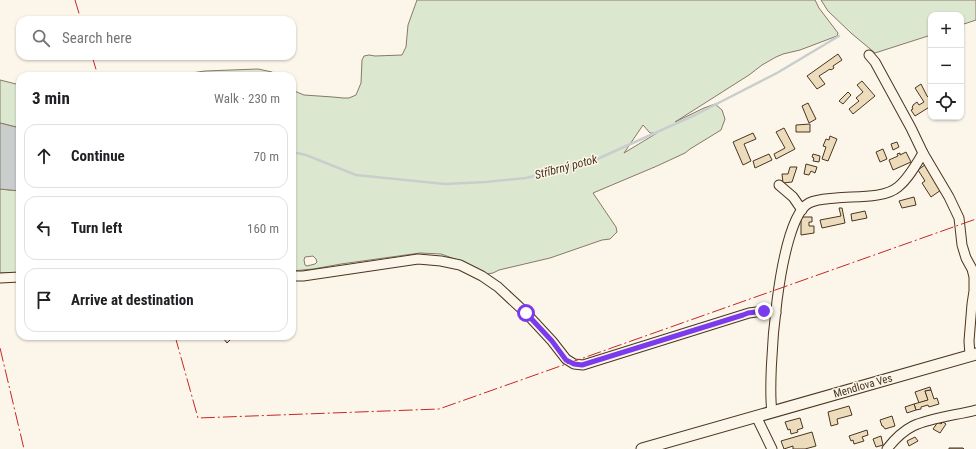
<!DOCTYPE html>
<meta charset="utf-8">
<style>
body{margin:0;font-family:"Roboto Condensed",sans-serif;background:#f2f2f2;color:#202124}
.controls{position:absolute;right:12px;top:12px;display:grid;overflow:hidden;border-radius:8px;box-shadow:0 1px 3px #0004}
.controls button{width:36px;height:36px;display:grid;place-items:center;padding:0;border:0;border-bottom:1px solid #e0e0e0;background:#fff;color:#202124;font:20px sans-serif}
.stop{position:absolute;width:12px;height:12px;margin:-9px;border:3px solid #7c3aed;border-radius:50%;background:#fff}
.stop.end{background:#7c3aed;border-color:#fff;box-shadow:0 1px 4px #0008}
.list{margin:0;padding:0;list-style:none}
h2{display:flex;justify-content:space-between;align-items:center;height:52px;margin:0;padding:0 16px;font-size:17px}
h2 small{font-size:13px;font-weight:400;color:#757577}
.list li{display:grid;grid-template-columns:26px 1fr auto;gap:12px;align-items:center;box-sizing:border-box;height:64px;margin:0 8px 8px;padding:0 8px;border:1px solid #e0e0e0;border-radius:12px}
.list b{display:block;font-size:15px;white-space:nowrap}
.list em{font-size:13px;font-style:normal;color:#757577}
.icon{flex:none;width:22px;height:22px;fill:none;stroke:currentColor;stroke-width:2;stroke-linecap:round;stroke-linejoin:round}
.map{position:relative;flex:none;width:976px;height:449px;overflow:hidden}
.search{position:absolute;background:#fff;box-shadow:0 1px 3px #0004;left:16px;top:16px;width:280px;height:44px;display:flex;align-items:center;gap:10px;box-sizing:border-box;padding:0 14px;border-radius:12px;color:#757577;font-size:15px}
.panel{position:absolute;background:#fff;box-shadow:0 1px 3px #0004;left:16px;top:72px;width:280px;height:268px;border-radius:12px}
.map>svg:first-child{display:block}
.green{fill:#dce7d0;stroke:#887966;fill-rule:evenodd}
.water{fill:#c9cecd;stroke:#887966}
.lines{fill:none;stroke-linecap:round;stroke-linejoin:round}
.stream{stroke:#c9cecd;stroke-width:2.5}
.building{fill:#ecdcbc;stroke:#4a3520}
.minor-casing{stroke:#4a3520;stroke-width:11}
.major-casing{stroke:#4a3520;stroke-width:13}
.minor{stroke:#fbf6e9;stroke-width:9}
.major{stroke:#fbf6e9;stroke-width:11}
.power{stroke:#c62828;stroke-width:1;stroke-dasharray:14 3 2 3;stroke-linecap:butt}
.route{stroke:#7c3aed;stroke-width:5}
.labels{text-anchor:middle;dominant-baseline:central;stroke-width:3;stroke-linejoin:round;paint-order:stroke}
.street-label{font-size:11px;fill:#4a3520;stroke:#fbf6e9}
.water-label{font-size:12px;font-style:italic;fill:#4a3520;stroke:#fbf6e9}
</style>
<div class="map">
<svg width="976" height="449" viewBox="0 0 976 449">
<rect width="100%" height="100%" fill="#fbf6e9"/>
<g class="green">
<path d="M417 0H815L819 8 838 33 837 36 800 50 783 54 776 57 762 65 749 75 675 122 704 108 715 104 722 110 725 119 721 130 690 149 685 153 657 166 593 193 616 227 617 232 610 239 602 240 550 258 499 270 493 273 487 274 466 263 441 254 420 253 341 264 313 269 292 271V90L304 95 333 97 343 98H349L356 95 361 83 362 60 364 56 369 55 375 56 402 55 406 47 408 25ZM643 125 650 133H657L624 153ZM313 256 316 259 317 262 315 264 307 266 305 265 304 260 305 257Z"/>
<polygon points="821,0 976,0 976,20 961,25 961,15 931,15 931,35 875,53 851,33 828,11"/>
<polygon points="258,69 272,72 277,76 171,76 205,71"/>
<polygon points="0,80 20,85 20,128 0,123"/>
<polygon points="0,189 20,191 20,273 0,273"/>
</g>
<polygon class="water" points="0,123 20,128 20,191 0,189"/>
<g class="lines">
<polyline class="stream" points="292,152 306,155 356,175 445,184 486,182 526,178 595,160 695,115 777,73 839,36"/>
</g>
<g class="building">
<polygon points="838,54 842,60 833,66 834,68 831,70 830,69 819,76 825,84 817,89 807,76"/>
<polygon points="862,81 875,96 853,114 849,109 859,101 856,98 863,92 857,85"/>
<polygon points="921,84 927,96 930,99 931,98 931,106 915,116 911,110 913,109 912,107 913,106 913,105 917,102 919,105 924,102 915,88"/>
<polygon points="848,92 851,95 843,104 839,101"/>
<polygon points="808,103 816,119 809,123 802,106"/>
<polygon points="810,124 810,132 796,132 796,125"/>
<polygon points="784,128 795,149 776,159 774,154 785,148 776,132"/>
<polygon points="753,133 756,139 744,144 751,161 743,165 733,142"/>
<polygon points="830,136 837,139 828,161 822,159 826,147 823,146 826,139 829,140"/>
<polygon points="897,142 899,147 893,150 891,144"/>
<polygon points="883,149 887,159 880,162 876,152"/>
<polygon points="906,152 911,162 893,170 889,160 898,156 897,154 900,153 900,155"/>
<polygon points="769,154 772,160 755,168 753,161"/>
<polygon points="813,154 820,156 819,162 813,161 814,158 812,157"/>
<polygon points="806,164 817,167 815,173 811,171 809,175 804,174"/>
<polygon points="926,164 941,190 931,197 922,183 925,181 918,170"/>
<polygon points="790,167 797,167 792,182 783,183 782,174 788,174"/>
<polygon points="914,197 916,205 902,208 899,201"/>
<polygon points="839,208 842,208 845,223 822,228 820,220 841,216"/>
<polygon points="865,211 867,218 852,221 851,214"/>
<polygon points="801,217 812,217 812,222 809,222 809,226 814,226 814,233 801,235"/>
<polygon points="226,336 234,336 227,343 223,338"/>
<polygon points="930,387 931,390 925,391 928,400 919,403 915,392"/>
<polygon points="931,390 934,399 937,398 939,404 929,407 928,405 921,407 921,409 916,410 914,404 928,400 925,391"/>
<polygon points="914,404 916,410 907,413 905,407"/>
<polygon points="849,406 852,415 837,419 838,424 831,426 828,412"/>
<polygon points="892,416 895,426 885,429 883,426 882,426 880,420"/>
<polygon points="800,418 803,428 797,430 798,432 791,434 790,429 788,430 785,422"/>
<polygon points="938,422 941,424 943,422 946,424 940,433 933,429"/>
<polygon points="867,430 868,435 862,437 864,441 854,444 853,440 851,441 849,436"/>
<polygon points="812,432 816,446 805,449 793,449 793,446 784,449 781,441"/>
<polygon points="881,436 883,445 876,447 873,439"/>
<polygon points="915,437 918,441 909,446 907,441"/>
<polygon points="949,448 963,448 964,449 949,449"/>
</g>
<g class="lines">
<g class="minor-casing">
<g id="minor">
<polyline points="869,55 875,62 911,128 923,153 949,197 959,218 962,245 966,258 972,269 974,277 974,291 972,304 969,341 970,355"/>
<polyline points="779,185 793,197 802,210"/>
<polyline points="292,276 303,276 418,259 441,261 460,265 482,276 498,287 526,313 552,341 566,359 574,364 583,365 749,313 764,311 776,313"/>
<polyline points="0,278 20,277"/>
<path d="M772 412C767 378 778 219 809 203 817 199 827 199 836 198 853 196 884 199 898 187 908 179 916 165 923 153"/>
<polyline points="756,416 772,449"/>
<path d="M887 449C894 440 903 431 913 426 930 418 957 415 976 410"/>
</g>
</g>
<g class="major-casing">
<polyline id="major" points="642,449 976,354"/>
</g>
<use href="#minor" class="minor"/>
<use href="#major" class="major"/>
<g class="power">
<polyline points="75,0 81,20"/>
<polyline points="92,56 98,76"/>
<polyline points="175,336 198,418 439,409 976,219"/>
<polyline points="0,348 24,449"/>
</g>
</g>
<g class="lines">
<polyline class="route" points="526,313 552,341 566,360 574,364 582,365 743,315 748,313 764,311"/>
</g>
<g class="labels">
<g class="street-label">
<text transform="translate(863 386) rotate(-16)">Mendlova Ves</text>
</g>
<g class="water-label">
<text transform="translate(566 167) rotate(-15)">Stříbrný potok</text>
</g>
</g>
</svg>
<div class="controls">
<button>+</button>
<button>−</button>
<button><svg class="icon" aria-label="locate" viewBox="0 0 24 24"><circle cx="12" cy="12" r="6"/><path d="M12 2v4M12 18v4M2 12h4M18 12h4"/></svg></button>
</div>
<div class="stop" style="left:526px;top:313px"></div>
<div class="stop end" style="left:764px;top:311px"></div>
<div class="search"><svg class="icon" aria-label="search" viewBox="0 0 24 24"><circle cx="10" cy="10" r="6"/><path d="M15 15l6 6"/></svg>Search here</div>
<section class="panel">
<h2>3 min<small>Walk · 230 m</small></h2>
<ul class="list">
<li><svg class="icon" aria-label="ahead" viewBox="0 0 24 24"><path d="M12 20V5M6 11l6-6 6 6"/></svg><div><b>Continue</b></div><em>70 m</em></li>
<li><svg class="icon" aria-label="left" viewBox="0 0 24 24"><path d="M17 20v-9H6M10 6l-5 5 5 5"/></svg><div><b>Turn left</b></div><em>160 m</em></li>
<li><svg class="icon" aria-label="arrive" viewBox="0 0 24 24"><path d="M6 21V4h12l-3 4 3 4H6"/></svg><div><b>Arrive at destination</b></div></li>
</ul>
</section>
</div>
